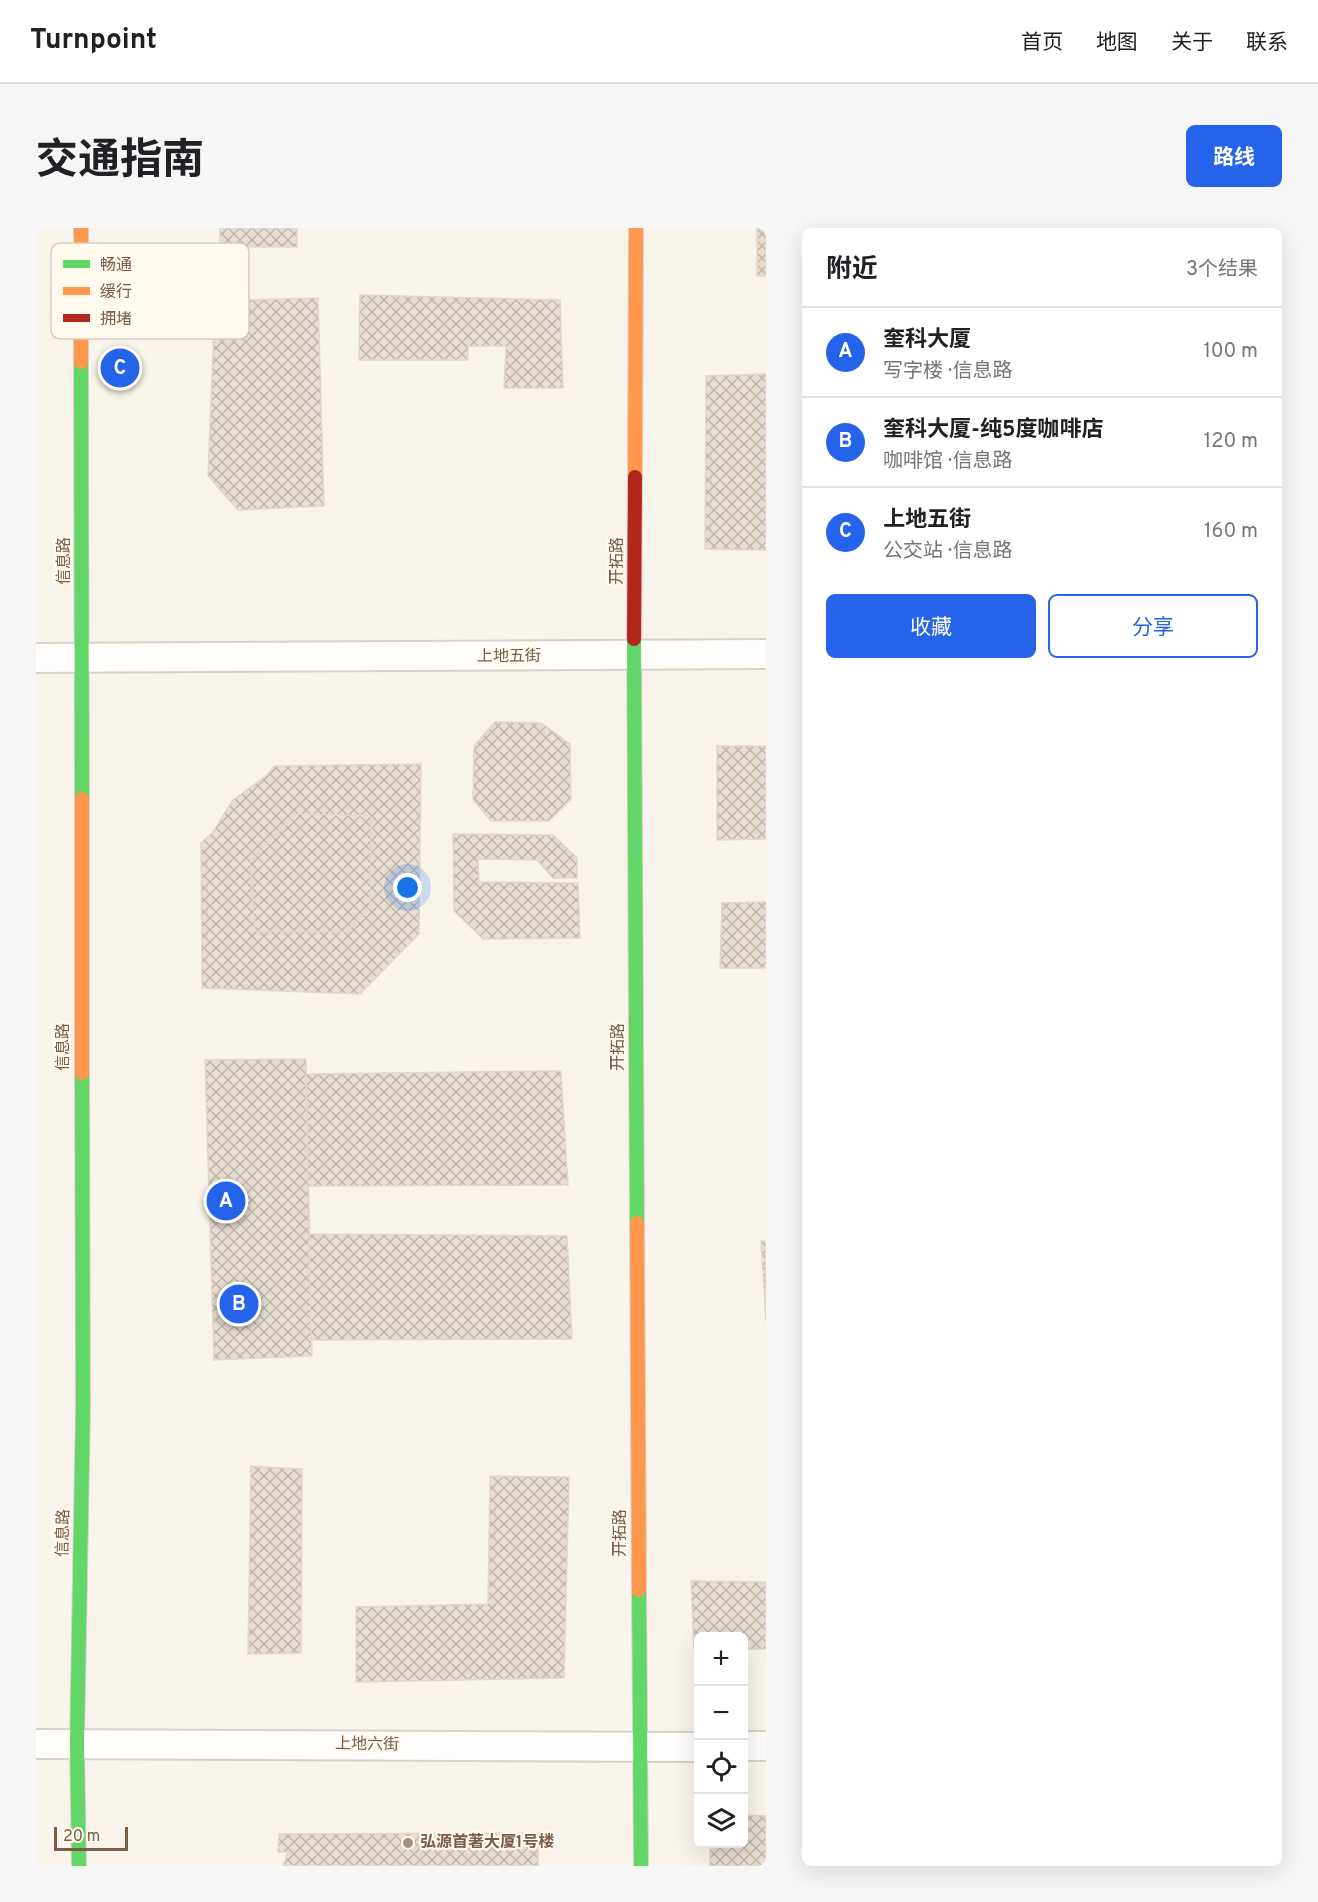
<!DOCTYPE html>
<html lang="zh">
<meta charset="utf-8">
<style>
body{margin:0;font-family:Overpass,"Noto Sans SC",sans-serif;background:#f6f6f6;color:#202124}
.controls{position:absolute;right:18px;bottom:18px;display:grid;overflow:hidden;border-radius:9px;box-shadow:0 6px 24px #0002}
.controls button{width:54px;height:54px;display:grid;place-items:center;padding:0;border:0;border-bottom:2px solid #e0e0e0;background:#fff;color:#202124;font:30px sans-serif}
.scale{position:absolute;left:18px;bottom:15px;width:74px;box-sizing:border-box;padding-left:6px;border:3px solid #7b5c47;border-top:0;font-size:16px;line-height:21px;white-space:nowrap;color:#7b5c47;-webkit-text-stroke:4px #fff9ee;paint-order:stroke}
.you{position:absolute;left:372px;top:660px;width:21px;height:21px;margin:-15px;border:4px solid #fff;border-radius:50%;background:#1a73e8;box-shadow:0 0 0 9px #1a73e833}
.badge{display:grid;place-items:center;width:39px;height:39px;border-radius:50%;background:#2563eb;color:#fff;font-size:20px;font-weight:700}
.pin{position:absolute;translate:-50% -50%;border:3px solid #fff;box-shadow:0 2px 6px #0006}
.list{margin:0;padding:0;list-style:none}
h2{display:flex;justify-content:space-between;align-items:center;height:78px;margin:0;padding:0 24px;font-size:26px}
h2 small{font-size:20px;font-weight:400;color:#757577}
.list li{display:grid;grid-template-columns:39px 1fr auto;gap:18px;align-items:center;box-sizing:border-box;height:90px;padding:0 24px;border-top:2px solid #e0e0e0}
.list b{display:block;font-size:22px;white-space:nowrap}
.list p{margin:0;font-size:20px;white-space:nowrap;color:#757577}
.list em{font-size:20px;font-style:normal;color:#757577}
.actions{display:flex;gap:12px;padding:18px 24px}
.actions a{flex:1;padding:14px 0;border:2px solid #2563eb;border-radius:9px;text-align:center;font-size:21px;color:#2563eb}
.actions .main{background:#2563eb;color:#fff}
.icon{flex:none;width:33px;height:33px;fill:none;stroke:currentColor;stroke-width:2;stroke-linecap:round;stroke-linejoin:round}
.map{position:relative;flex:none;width:730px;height:1638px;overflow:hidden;border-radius:9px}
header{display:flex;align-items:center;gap:36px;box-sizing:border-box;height:84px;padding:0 30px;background:#fff;border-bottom:2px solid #e0e0e0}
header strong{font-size:28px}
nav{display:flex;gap:33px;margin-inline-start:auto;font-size:21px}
.intro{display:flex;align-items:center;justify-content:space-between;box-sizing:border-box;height:144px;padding:0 36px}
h1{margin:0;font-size:42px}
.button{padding:15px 27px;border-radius:9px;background:#2563eb;color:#fff;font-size:21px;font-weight:700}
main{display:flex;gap:36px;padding:0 36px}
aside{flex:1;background:#fff;border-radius:9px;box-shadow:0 6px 24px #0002}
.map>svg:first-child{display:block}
.building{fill:url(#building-cross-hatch);stroke:#e3d7cc;stroke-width:1.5}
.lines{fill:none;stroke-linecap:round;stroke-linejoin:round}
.street-casing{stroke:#d8d1c9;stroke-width:32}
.fast-casing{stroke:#d9d0c7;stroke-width:16}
.slow-casing{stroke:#d9d0c7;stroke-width:16}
.jam-casing{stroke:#d9d0c7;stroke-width:16}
.street{stroke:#fefdfc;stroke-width:28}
.fast{stroke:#63d668;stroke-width:14}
.slow{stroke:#ff974d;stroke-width:14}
.jam{stroke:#b3261e;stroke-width:14}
.poi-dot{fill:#a79180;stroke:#fff9ee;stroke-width:2}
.labels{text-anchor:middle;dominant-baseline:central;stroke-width:4.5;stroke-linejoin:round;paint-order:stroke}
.street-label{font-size:16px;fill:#7b5c47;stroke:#fff9ee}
.poi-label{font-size:16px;font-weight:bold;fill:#7b5c47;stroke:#fff9ee;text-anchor:start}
.key{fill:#fff9ee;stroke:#d7cabc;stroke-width:1.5}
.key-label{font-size:16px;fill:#7b5c47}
</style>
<header>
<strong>Turnpoint</strong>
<nav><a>首页</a><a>地图</a><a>关于</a><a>联系</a></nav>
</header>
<div class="intro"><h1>交通指南</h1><a class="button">路线</a></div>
<main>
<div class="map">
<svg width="730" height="1638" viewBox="0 0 730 1638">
<defs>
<pattern id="building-cross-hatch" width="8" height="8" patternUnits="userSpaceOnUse" patternTransform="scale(1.5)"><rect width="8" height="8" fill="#e6dcd2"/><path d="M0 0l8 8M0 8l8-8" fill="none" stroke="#bfb6ac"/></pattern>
</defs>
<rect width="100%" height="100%" fill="#f9f4eb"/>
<g class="building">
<rect x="184" y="0" width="77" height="19"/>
<rect x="721" y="0" width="9" height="48"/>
<polygon points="324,67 524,72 527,160 468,160 470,118 432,118 432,132 323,132"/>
<polygon points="282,70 288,278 202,282 172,248 179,73"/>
<polygon points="730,146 730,322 669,321 670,148"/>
<polygon points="459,494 505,495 534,516 535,571 513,593 455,593 437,572 438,518"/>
<polygon points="681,518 730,518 730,611 681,612"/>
<polygon points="385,536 383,706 324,766 166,760 165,615 177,604 196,573 231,547 238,538"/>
<polygon points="259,586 335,588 334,679 311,704 219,703 214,634"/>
<polygon points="417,606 517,607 541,630 541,650 517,650 501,632 442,631 443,654 542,655 544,710 447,711 418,683"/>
<polygon points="730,674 730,740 684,740 686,675"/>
<polygon points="270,831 276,1128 178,1132 169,832"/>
<polygon points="525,843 532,957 272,958 270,846"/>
<polygon points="273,1006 531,1008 536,1111 275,1112"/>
<polygon points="725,1013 730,1013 730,1093"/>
<polygon points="215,1238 266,1241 265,1425 212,1426"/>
<polygon points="454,1248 533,1249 528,1450 320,1454 320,1379 452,1376"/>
<polygon points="655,1353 730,1354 730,1421 708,1421 708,1408 662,1408 662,1421 658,1421"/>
<polygon points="708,1587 730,1588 730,1638 674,1638 674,1616 708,1616"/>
<polygon points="502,1605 502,1638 247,1638 252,1624 242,1624 243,1606"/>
</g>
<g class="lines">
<g class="street-casing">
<g id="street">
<polyline points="0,430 730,426"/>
<polyline points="0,1516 662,1519"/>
<polyline points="708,1518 730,1518"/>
</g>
</g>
<g class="fast-casing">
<g id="fast">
<polyline points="45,134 46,571"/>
<polyline points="598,411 601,995"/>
<polyline points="603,1362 605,1638"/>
<polyline points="43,1638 41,1515 47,1179 46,845"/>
</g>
</g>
<g class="slow-casing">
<g id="slow">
<polyline points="45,0 45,134"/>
<polyline points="599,249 600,0"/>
<polyline points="46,571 46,845"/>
<polyline points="601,995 603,1362"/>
</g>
</g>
<g class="jam-casing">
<polyline id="jam" points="598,411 599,249"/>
</g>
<use href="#street" class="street"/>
<use href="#fast" class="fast"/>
<use href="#slow" class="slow"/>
<use href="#jam" class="jam"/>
</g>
<circle class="poi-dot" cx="372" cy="1615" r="6"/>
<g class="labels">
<g class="street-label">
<text transform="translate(29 333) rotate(-90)">信息路</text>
<text transform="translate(582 333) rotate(-90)">开拓路</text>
<text x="473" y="429">上地五街</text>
<text transform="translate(28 819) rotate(-90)">信息路</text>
<text transform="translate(583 819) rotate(-90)">开拓路</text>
<text transform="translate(28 1305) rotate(-89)">信息路</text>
<text transform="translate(585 1305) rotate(-90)">开拓路</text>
<text transform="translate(331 1517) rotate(1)">上地六街</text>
</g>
<g class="poi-label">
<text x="384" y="1615">弘源首著大厦1号楼</text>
</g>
</g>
<rect x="15" y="15" width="198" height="96" rx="9" class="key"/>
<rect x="27" y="32" width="27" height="8" fill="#63d668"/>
<rect x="27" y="59" width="27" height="8" fill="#ff974d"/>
<rect x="27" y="86" width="27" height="8" fill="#b3261e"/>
<g class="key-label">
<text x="64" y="42">畅通</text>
<text x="64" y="69">缓行</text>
<text x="64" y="96">拥堵</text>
</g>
</svg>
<div class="controls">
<button>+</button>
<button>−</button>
<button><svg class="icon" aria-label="locate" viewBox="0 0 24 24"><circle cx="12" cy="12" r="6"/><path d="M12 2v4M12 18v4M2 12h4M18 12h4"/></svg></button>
<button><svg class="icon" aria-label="layers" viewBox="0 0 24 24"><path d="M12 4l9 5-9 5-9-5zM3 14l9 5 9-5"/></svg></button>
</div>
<div class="scale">20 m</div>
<div class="you"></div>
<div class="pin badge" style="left:190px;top:973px">A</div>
<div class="pin badge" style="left:203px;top:1076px">B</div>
<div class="pin badge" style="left:84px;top:140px">C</div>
</div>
<aside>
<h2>附近<small>3个结果</small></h2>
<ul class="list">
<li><span class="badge">A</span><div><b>奎科大厦</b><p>写字楼 · 信息路</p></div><em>100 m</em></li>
<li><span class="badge">B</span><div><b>奎科大厦-纯5度咖啡店</b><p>咖啡馆 · 信息路</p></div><em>120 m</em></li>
<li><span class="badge">C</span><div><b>上地五街</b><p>公交站 · 信息路</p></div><em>160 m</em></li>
</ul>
<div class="actions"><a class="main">收藏</a><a>分享</a></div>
</aside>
</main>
